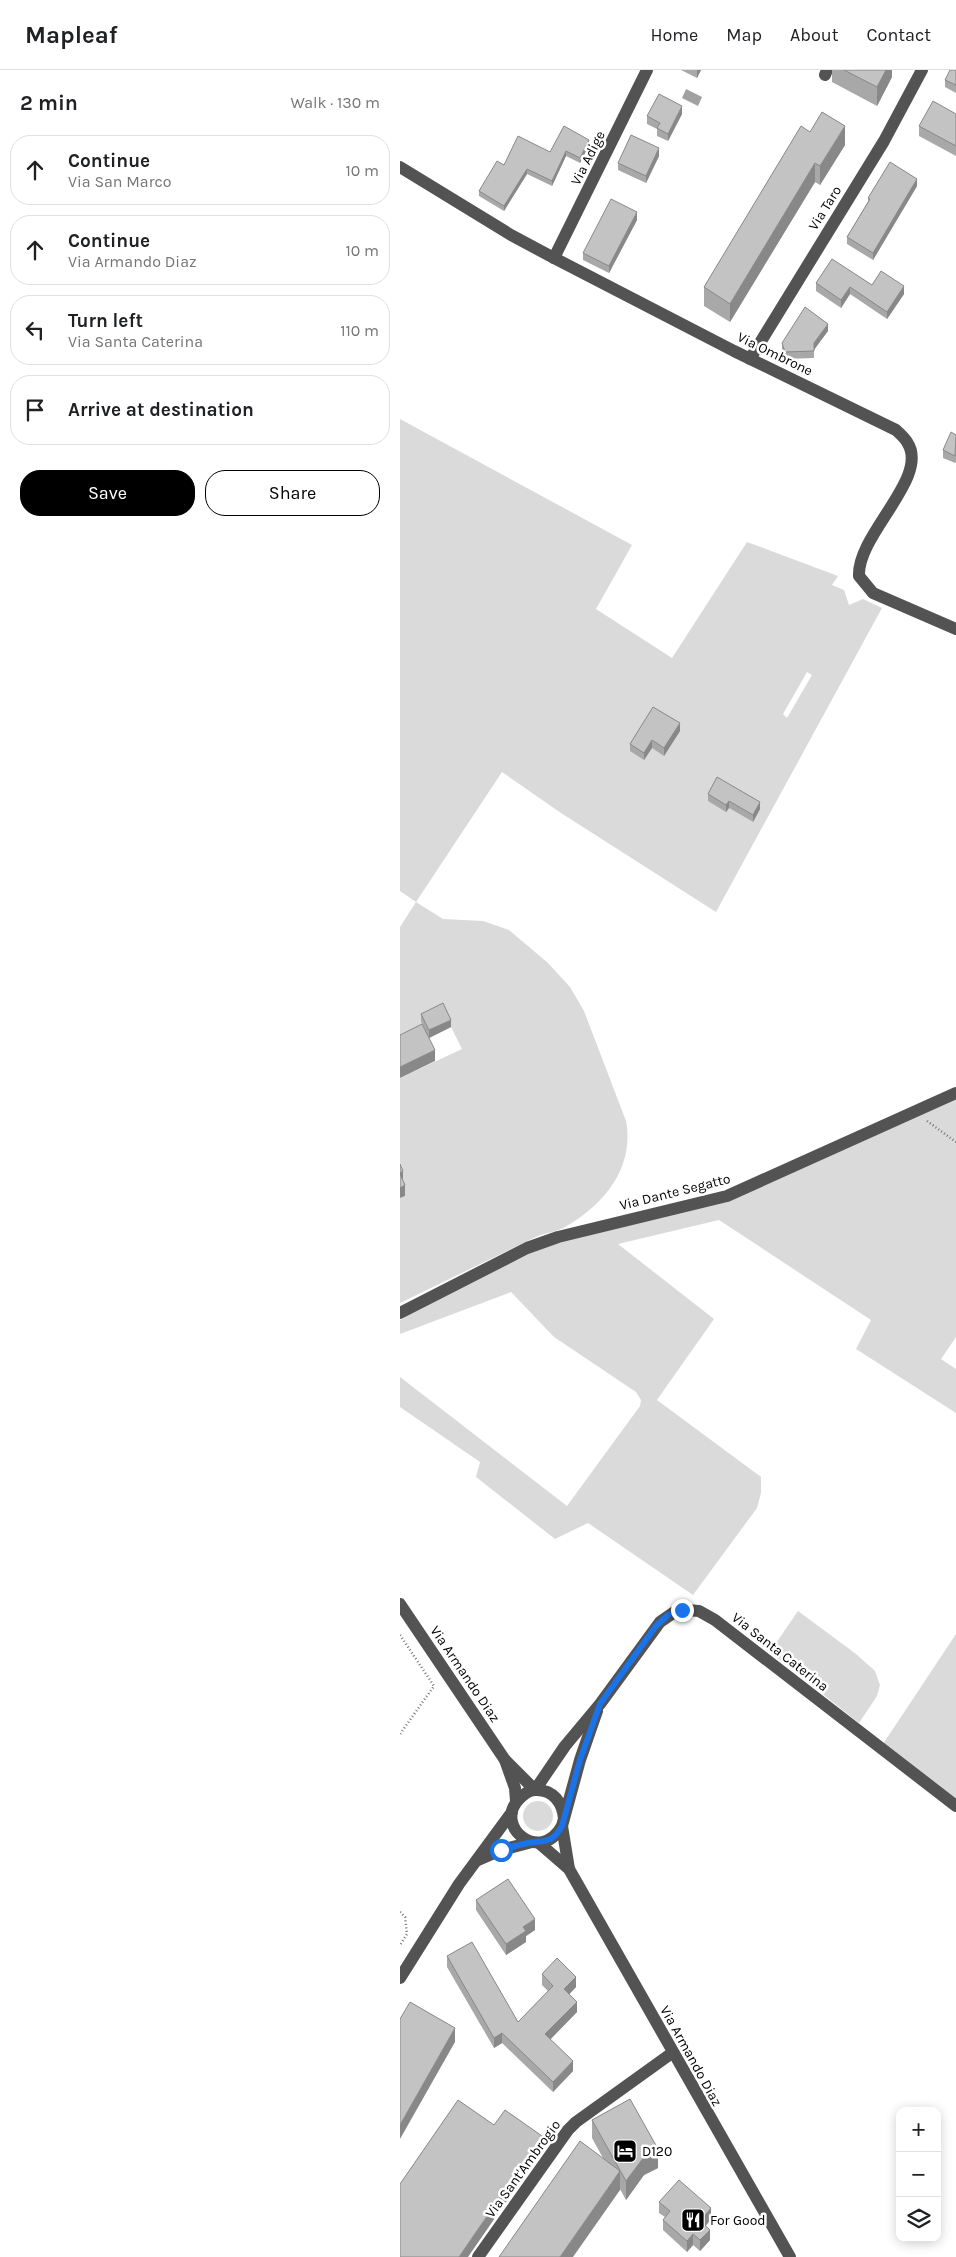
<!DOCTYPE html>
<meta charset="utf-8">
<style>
body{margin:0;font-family:Karla,sans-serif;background:#f2f2f2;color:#202124}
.controls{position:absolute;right:15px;bottom:15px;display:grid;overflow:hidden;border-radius:10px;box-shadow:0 2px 12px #0003}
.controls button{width:45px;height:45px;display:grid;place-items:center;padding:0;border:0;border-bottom:1px solid #e0e0e0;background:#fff;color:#202124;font:25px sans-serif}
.stop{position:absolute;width:15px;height:15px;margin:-11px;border:4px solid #1a73e8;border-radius:50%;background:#fff}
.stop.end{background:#1a73e8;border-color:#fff;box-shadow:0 1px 5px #0008}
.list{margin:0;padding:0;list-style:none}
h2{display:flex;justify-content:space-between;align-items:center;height:65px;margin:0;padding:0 20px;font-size:21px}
h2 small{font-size:16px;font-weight:400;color:#757577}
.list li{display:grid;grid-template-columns:32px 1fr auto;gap:15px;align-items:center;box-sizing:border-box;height:70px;margin:0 10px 10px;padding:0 10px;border:1px solid #e0e0e0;border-radius:20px}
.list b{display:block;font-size:19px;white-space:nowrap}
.list p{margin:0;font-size:16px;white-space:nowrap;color:#757577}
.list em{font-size:16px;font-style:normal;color:#757577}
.actions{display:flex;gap:10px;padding:15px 20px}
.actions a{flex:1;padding:11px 0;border:1px solid #000;border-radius:20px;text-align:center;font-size:18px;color:#000}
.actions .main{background:#000;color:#fff}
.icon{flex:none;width:28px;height:28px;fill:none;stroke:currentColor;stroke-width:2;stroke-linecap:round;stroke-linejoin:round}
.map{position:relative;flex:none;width:556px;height:2187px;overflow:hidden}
header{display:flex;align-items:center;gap:30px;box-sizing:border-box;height:70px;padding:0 25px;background:#fff;border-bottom:1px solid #e0e0e0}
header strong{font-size:24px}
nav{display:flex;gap:28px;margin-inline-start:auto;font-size:18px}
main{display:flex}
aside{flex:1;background:#fff}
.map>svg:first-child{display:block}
.green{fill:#dadada;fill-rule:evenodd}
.water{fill:#a1a1a1}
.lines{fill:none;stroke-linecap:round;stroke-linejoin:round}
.path{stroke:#757575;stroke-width:2.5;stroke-dasharray:1 2.5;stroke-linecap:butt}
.minor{stroke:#535353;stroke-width:12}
.wall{fill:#a8a8a8}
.shaded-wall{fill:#888}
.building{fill:#c3c3c3;stroke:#888}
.route{stroke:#1a73e8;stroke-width:6}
.labels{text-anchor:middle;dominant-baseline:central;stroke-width:5;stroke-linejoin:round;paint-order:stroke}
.street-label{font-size:14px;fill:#000;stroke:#fff}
.poi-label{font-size:14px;fill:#000;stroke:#fff;text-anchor:start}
</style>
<header>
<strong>Mapleaf</strong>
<nav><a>Home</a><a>Map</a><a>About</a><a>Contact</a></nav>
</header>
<main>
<aside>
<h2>2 min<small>Walk · 130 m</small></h2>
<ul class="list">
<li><svg class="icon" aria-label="ahead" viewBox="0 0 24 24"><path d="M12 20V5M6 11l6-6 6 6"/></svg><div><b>Continue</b><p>Via San Marco</p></div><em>10 m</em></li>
<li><svg class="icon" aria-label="ahead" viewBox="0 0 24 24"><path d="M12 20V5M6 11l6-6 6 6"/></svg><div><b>Continue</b><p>Via Armando Diaz</p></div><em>10 m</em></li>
<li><svg class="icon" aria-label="left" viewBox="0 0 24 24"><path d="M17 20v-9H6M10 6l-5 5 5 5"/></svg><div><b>Turn left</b><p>Via Santa Caterina</p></div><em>110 m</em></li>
<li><svg class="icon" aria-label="arrive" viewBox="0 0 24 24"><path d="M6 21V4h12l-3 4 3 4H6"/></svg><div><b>Arrive at destination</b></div></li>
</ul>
<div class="actions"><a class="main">Save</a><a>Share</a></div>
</aside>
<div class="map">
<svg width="556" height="2187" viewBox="0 0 556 2187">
<rect width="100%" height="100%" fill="#fff"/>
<g class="green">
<path d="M0 349 232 475 196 539 272 588 347 472 438 506 432 515 444 520 449 535 463 529 482 538 316 842 161 743 102 702 16 832 43 849 83 851 109 860 148 893 170 917 184 941 226 1051C235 1097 204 1135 165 1157 158 1161 148 1163 140 1165L0 1233V1128L5 1126 0 1105V1008L62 979 43 941 29 968 0 975V857L16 832 0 821ZM407 602 412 605 387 648 383 644ZM253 644 264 685 252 678 244 690ZM317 715 353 752 329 738Z"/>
<polygon points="556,1025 556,1267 541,1289 556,1299 556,1343 456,1279 471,1250 319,1150 218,1174 314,1249 257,1330 361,1407 361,1423 357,1438 293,1525 188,1453 155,1469 76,1407 80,1392 0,1337 0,1307 167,1436 240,1336 241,1330 236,1322 154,1267 111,1222 0,1264 0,1250 129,1182 195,1161 331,1130"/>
<polygon points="398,1541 456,1584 475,1601 480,1615 477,1626 459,1653 370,1582"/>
<polygon points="556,1564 556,1731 483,1674"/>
<circle cx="138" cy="1746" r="15"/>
</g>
<polygon class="water" points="286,19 302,27 298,36 282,28"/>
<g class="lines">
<g class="path">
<polyline points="527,1051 556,1072"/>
<polyline points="0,1565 34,1616 0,1664"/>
<polyline points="0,1842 5,1847 7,1864 0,1875"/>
</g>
<g class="minor">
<polyline points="425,5 427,0"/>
<path d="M0 97 111 165 154 188 334 281 496 360C500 364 504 367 507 372 531 407 457 464 459 506L473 523 556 559"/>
<polyline points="154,188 247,0"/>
<polyline points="350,289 484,71 522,0"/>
<polyline points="0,1243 127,1178 158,1167 327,1126 556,1023"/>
<polyline points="0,1534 105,1690 115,1718 116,1731"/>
<polyline points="105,1690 135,1720 165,1676 200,1634 260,1552 273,1543 288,1540 299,1541 315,1550 556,1736"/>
<path d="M164 1749C163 1733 153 1719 135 1720 129 1720 123 1725 119 1729 93 1756 140 1795 162 1756L180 1690 197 1641"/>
<polyline points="162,1756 169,1799"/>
<polyline points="139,1773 169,1799 390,2187"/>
<polyline points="78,1790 101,1780 132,1772"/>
<polyline points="0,1908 59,1814 112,1742"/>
<polyline points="78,2187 168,2060 176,2052 272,1983"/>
</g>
</g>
<g class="wall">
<polygon points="281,0 301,0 297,8"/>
<polygon points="432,0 492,0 492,7 477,36 432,12"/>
<polygon points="556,0 556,23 545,17 545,10"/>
<polygon points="282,44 268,71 257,66 257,59 247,54 247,46"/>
<polygon points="556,44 556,86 519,66 519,56"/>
<polygon points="410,62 445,75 420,115 415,112 330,252 304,236 304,217"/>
<polygon points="189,75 180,93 166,86 152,116 127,104 104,141 79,126 79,121 104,95 150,82"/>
<polygon points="259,86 246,113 218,100 218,93"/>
<polygon points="517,116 473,190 447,174 447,167 468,132 468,128"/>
<polygon points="237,150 209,203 183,190 183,183"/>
<polygon points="416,213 504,224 487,249 450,224 441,238 416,221"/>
<polygon points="428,261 414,279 414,288 385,289 382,281 382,273"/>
<polygon points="556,365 556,392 555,393 543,388 543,380"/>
<polygon points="280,661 264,686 252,678 244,690 230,681 230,674"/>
<polygon points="308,724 360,739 353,752 329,738 326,742 308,731"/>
<polygon points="21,944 51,957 29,968 21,951"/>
<polygon points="76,1830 135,1860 126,1866 126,1872 106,1885 76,1840"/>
<polygon points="47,1886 118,1952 148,1921 142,1915 142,1904 176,1917 169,1924 177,1942 150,1969 173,2001 153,2022 102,1973 94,1978 47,1897"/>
<polygon points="192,2050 258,2098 244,2105 226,2130 192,2068"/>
<polygon points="259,2132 311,2149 306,2156 310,2170 300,2181 293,2175 287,2182 263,2160 263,2150 265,2147 259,2143"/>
</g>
<g class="shaded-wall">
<polygon points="297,0 301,0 297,8"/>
<polygon points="486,0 492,0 492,7 477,36 477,17"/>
<polygon points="282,36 282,44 268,71 268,64"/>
<polygon points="445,56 445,75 420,115 420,96"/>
<polygon points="189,70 189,75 180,93 180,88"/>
<polygon points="259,78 259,86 246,113 246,106"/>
<polygon points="166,81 166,86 152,116 152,111"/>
<polygon points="415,93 415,112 330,252 330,234"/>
<polygon points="127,99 127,104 104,141 104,136"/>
<polygon points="517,109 517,116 473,190 473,183"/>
<polygon points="237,142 237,150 209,203 209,196"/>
<polygon points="504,216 504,224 487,249 487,242"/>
<polygon points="450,217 450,224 441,238 441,230"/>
<polygon points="428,254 428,261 414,280 414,273"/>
<polygon points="280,653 280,661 264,686 264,678"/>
<polygon points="252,670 252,678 244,690 244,683"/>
<polygon points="329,731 329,738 326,742 326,735"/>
<polygon points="360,732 360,739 353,752 353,745"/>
<polygon points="51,950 51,957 29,968 29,960"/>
<polygon points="35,980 35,991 0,1008 0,997"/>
<polygon points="3,1101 3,1112 0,1114 0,1103"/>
<polygon points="5,1115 5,1126 0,1128 0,1118"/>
<polygon points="135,1849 135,1860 126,1866 126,1872 106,1885 106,1874 123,1857"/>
<polygon points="176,1907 176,1917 164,1930 164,1919"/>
<polygon points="177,1932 177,1942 145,1975 145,1964"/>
<polygon points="55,1958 55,1972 0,2069 0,2055"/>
<polygon points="102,1963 102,1973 94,1978 94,1968"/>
<polygon points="173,1991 173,2001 153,2022 153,2012"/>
<polygon points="142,2066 142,2080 68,2187 59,2187"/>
<polygon points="258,2079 258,2098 244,2105 226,2130 226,2111 244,2087"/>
<polygon points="220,2101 220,2120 173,2187 160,2187"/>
<polygon points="311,2138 311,2149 300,2162 300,2151"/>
<polygon points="310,2160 310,2170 300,2181 300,2170"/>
<polygon points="293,2164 293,2175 287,2182 287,2171"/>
</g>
<g class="building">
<polygon points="444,0 486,0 477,17"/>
<polygon points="550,0 556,0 556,15 545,10"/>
<polygon points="259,24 282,36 268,64 257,58 260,53 247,46"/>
<polygon points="533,31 556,44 556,76 519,56"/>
<polygon points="422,42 445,56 420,96 415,93 330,234 304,217 401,56 410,62"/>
<polygon points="164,56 189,70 180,88 166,81 152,111 127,99 104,136 79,121 97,91 104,95 118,66 150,82"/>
<polygon points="231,65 259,78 246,106 218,93"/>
<polygon points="490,92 517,109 473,183 447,167 470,129 468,128"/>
<polygon points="211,129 237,142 209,196 183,183"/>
<polygon points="432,189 472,215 481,201 504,216 487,242 450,217 441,230 416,213"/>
<polygon points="405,237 428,254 414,273 414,281 385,282 382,273"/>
<polygon points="551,362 556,365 555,386 543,380"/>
<polygon points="253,637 280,653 264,678 252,670 244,683 230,674"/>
<polygon points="317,707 360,732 353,745 329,731 326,735 308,724"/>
<polygon points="43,933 51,950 29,960 21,944"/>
<polygon points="22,954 35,980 0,997 0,965"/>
<polygon points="0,1094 3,1101 0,1103"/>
<polygon points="0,1104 5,1115 0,1118"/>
<polygon points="108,1809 135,1849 123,1857 126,1861 106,1874 76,1830"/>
<polygon points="72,1872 118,1952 153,1916 142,1904 157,1888 176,1907 164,1919 177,1932 145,1964 173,1991 153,2012 102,1963 94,1968 47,1886"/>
<polygon points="10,1932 55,1958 0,2055 0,1949"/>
<polygon points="230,2029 258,2079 244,2087 226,2111 192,2050"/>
<polygon points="58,2030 94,2055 105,2040 142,2066 59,2187 0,2187 0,2114"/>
<polygon points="180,2071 220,2101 160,2187 99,2187"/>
<polygon points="279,2110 311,2138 300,2151 310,2160 300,2170 293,2164 287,2171 263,2150 270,2141 259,2132"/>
</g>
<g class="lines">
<path class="route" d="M101 1780C110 1777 119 1775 128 1773 145 1770 152 1774 162 1756L180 1690 200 1634 256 1556 268 1545 282 1540"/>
</g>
<defs>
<g id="hotel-square" transform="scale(1.25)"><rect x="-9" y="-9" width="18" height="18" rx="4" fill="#000" stroke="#fff"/><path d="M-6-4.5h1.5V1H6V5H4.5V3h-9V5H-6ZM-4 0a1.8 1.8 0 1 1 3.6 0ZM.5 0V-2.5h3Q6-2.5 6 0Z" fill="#fff"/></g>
<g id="restaurant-square" transform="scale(1.25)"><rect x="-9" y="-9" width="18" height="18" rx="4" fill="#000" stroke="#fff"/><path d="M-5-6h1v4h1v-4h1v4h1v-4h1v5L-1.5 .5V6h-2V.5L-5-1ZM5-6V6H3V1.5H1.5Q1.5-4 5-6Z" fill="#fff"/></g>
</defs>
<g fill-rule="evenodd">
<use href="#hotel-square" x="225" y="2081"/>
<use href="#restaurant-square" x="293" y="2150"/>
</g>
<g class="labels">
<g class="street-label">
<text transform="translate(188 88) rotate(-63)">Via Adige</text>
<text transform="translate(425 138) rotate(-58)">Via Taro</text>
<text transform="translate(375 284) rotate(26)">Via Ombrone</text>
<text transform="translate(275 1122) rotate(-14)">Via Dante Segatto</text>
<text transform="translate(380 1582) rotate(38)">Via Santa Caterina</text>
<text transform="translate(65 1604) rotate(56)">Via Armando Diaz</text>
<text transform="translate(291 1986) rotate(61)">Via Armando Diaz</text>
<text transform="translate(123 2099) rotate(-54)">Via Sant'Ambrogio</text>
</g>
<g class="poi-label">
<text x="242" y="2081">D120</text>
<text x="310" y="2150">For Good</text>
</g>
</g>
</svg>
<div class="controls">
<button>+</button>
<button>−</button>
<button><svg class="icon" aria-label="layers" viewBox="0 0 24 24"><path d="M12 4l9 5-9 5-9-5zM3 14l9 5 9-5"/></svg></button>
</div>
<div class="stop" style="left:101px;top:1780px"></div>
<div class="stop end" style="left:282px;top:1540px"></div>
</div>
</main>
